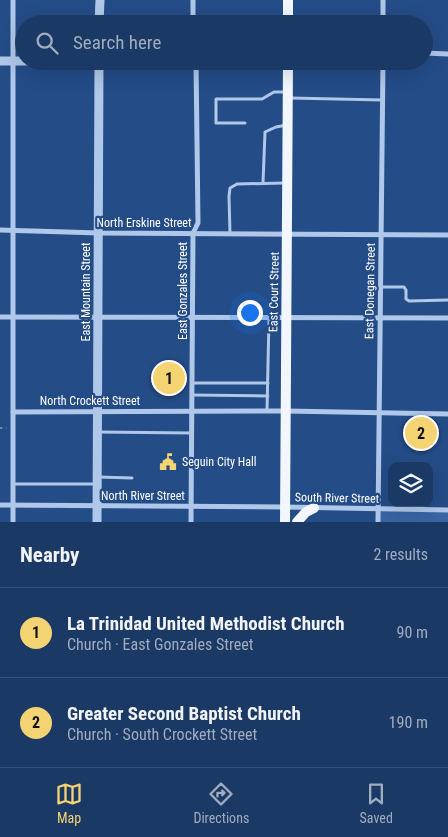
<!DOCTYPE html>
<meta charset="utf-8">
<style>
body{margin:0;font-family:"Roboto Condensed",sans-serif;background:#28446e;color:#f1f3f6}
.controls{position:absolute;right:15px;bottom:15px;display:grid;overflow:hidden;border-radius:10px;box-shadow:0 5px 20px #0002}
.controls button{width:45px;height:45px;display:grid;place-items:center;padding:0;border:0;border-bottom:1px solid #395379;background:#1b3965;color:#f1f3f6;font:25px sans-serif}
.you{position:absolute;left:249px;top:312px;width:18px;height:18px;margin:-12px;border:4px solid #fff;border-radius:50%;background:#1a73e8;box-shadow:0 0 0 8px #1a73e833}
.badge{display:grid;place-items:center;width:32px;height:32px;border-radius:50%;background:#f4d372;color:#111;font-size:16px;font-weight:700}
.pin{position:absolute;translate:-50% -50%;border:2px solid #fff;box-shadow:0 1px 5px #0006}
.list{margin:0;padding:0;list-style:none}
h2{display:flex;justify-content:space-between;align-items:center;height:65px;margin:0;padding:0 20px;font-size:21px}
h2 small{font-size:16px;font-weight:400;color:#a0acbf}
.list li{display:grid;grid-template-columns:32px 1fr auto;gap:15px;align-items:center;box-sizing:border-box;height:90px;padding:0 20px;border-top:1px solid #395379}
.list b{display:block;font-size:19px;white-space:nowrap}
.list p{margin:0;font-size:16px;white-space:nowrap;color:#a0acbf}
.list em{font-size:16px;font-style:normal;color:#a0acbf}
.icon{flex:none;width:28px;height:28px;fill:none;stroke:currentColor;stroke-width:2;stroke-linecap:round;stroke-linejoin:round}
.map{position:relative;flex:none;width:448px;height:522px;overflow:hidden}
.search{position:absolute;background:#1b3965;box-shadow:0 5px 20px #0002;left:15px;right:15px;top:15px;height:55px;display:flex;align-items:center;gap:12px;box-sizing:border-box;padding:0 18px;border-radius:28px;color:#a0acbf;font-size:19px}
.sheet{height:245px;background:#1b3965}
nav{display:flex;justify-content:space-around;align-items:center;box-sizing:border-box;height:70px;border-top:1px solid #395379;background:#1b3965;font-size:14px;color:#a0acbf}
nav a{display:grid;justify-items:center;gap:2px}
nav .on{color:#f4d372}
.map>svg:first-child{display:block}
.green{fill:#3865a4}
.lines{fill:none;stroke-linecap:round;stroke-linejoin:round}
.path{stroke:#afc7e9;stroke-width:1;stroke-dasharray:2.5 4;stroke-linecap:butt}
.service{stroke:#afc7e9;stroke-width:3}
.minor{stroke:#afc7e9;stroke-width:5}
.tertiary{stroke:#afc7e9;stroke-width:9}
.primary{stroke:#f2f6fe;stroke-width:10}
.labels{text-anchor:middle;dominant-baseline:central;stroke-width:4.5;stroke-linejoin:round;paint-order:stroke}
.street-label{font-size:12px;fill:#fff;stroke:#244c87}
.poi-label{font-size:12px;fill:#fff;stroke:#244c87;text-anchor:start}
</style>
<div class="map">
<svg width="448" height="522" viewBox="0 0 448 522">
<rect width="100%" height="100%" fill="#244c87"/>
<polygon class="green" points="378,509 448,510 448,522 378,522"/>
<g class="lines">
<polyline class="path" points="0,428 7,428"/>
<g class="service">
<polyline points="290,98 382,100"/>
<polyline points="245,123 216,123 216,99 262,99 274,92 285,92"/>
<polyline points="263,183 265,132 276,127 287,125"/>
<polyline points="230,234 229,196 230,188 237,184 285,183"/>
<polyline points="381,287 404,287 406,290 406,299 409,301 448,300"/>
<polyline points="192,383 268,383"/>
<polyline points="192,395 268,396"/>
<polyline points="267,411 269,318"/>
<polyline points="98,432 192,433"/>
<polyline points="98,477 132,478"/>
<polyline points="13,484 97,484"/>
</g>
<g class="minor">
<polyline points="193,0 193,24"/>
<polyline points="383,24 383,0"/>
<polyline points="424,53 448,54"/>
<polyline points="0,230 99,233 448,235"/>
<polyline points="0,317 448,318"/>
<polyline points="13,412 286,411 448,414"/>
<polyline points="0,505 285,507 448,510"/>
<polyline points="13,522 13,0"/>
<polyline points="191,522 193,233 198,223 196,61"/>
<polyline points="378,522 383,61"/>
</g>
<g class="tertiary">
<polyline points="99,24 100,0"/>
<polyline points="0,61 213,61"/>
<polyline points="97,522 99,61"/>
</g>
<g class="primary">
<polyline points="288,0 288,24"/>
<polyline points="285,522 288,61"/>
<polyline points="297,522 306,512 314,508"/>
</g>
</g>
<defs>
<g id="civic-bare" transform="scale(1.35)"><path d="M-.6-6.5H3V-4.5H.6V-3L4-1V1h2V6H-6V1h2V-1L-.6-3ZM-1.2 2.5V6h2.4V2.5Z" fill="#f4d372" stroke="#244c87" stroke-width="2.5" paint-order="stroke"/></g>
</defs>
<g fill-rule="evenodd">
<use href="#civic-bare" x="168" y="462"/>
</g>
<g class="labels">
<g class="street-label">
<text x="144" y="223">North Erskine Street</text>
<text transform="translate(183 291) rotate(-90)">East Gonzales Street</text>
<text transform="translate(370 291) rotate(-89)">East Donegan Street</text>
<text transform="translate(86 292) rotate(-90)">East Mountain Street</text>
<text transform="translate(274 292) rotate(-89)">East Court Street</text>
<text x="90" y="401">North Crockett Street</text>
<text x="143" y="496">North River Street</text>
<text transform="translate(337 498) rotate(1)">South River Street</text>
</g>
<g class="poi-label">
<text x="182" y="462">Seguin City Hall</text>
</g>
</g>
</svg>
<div class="controls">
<button><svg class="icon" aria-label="layers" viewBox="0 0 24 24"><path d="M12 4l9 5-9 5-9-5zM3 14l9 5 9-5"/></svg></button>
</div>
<div class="you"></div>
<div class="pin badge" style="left:169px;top:378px">1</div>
<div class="pin badge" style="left:421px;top:433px">2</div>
<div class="search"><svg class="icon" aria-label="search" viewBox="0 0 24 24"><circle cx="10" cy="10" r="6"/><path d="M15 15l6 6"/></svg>Search here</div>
</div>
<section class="sheet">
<h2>Nearby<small>2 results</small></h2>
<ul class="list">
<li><span class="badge">1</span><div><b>La Trinidad United Methodist Church</b><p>Church · East Gonzales Street</p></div><em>90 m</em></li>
<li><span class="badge">2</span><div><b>Greater Second Baptist Church</b><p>Church · South Crockett Street</p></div><em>190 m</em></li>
</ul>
</section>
<nav>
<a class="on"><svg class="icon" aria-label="map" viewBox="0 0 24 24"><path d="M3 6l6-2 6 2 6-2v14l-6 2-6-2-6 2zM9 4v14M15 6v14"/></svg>Map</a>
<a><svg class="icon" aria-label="directions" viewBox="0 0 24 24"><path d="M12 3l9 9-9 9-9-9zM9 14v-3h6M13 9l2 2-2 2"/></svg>Directions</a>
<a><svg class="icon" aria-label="saved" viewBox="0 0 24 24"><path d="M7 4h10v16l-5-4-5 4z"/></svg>Saved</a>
</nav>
